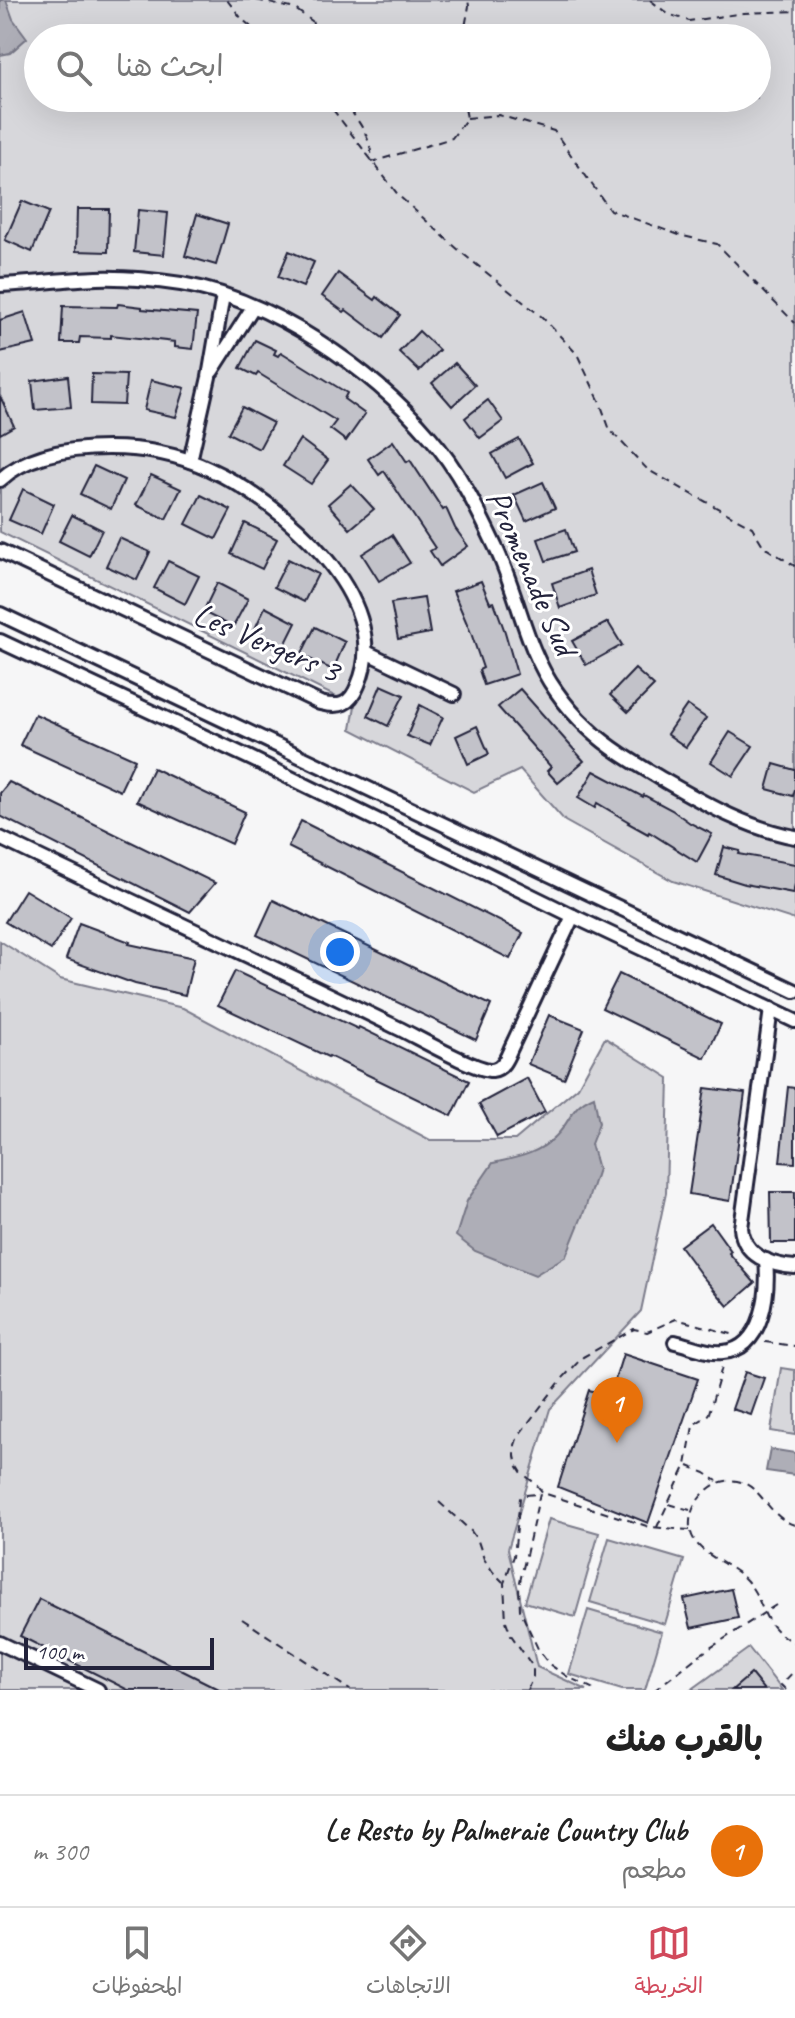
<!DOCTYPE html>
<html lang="ar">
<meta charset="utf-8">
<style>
body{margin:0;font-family:Caveat,"Playpen Sans Arabic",sans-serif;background:#f6f6f6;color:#222;direction:rtl}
.scale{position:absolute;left:24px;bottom:20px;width:190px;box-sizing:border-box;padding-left:8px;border:4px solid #22223b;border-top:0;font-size:22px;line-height:28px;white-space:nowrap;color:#22223b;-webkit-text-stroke:6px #fff;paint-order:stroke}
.you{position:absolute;left:340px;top:952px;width:28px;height:28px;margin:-20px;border:6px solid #fff;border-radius:50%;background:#1a73e8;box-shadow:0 0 0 12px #1a73e833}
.badge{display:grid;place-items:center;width:52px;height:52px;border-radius:50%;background:#d1495b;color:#fff;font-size:26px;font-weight:700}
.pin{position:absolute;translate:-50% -66px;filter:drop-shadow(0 2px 4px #0008)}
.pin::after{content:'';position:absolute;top:42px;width:28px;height:24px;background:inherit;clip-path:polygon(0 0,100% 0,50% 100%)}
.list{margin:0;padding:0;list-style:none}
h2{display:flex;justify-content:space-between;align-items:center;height:104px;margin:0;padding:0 32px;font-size:34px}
h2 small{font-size:26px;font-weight:400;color:#767676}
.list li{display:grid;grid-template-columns:52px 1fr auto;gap:24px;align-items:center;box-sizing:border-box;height:112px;padding:0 32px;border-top:2px solid #e0e0e0}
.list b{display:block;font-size:30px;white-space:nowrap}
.list p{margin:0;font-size:26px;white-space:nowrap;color:#767676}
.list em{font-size:26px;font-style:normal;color:#767676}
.icon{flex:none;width:44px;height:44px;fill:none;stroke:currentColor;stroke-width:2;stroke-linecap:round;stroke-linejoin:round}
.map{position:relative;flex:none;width:795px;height:1690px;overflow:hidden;direction:ltr}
.search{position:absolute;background:#fff;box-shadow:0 8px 32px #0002;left:24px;right:24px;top:24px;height:88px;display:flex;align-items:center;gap:20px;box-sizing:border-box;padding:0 28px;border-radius:44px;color:#767676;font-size:30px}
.sheet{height:216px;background:#fff}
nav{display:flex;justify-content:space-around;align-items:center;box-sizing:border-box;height:112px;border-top:2px solid #e0e0e0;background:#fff;font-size:22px;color:#767676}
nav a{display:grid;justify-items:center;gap:4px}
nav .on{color:#d1495b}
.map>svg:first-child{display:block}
.green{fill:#d7d7db;stroke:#7c7c8b;stroke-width:2;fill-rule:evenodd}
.water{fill:#aeaeb7;stroke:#767685;stroke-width:2}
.building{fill:#c2c2c9;stroke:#22223b;stroke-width:2}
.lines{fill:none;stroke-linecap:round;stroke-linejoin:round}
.minor-casing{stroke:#22223b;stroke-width:18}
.path{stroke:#22223b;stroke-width:2;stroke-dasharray:8 6;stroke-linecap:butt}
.minor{stroke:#fff;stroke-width:12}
.labels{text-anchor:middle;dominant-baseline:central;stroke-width:6;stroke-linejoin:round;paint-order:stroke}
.street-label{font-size:34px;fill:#22223b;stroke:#fff}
</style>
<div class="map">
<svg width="795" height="1690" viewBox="0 0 795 1690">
<rect width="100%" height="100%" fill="#f6f6f7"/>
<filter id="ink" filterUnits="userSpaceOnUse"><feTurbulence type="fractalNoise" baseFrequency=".0125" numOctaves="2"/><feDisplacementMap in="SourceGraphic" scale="16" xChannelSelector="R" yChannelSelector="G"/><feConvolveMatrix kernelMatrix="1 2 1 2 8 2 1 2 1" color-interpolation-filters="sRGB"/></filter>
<g filter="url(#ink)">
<g class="green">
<path d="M0 0H795V920L673 881 565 821 520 770 474 792 351 729 355 706 0 532ZM38 38H757V98H38Z"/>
<polygon points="0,941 60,979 183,1008 430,1140 515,1140 578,1087 605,1038 669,1078 666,1193 641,1311 550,1409 508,1549 537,1667 587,1690 0,1690"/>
<polygon points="781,1368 795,1370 795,1435 771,1431"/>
<polygon points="549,1519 599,1533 575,1617 525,1602"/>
<polygon points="609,1538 684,1560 665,1624 590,1602"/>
<polygon points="588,1610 662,1632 645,1690 622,1690 569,1674"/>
<polygon points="749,1648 782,1690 691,1690"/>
</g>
<g class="water">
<polygon points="0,0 6,0 13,19 27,38 10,53 0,55"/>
<path d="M594 1096 599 1123 591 1144 598 1169 585 1209 566 1256 535 1275 475 1251 456 1236 467 1201 493 1163C515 1158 539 1154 556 1136 572 1120 570 1106 594 1096Z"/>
<polygon points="770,1449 795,1453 795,1475 766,1471"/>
</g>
<g class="building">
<polygon points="22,201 49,212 32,252 5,240"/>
<polygon points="77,209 109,209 108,252 76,251"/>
<polygon points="138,210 168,213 164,255 134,252"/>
<polygon points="197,214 228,224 216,265 185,256"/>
<polygon points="289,251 314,262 303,287 278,277"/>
<polygon points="338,273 375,300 377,297 400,315 383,338 346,310 344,312 322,296"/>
<polygon points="118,304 142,307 142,309 197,314 193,349 175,347 175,342 111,335 111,338 80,337 79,343 61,343 63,306 117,307"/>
<polygon points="25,312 35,344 0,352 0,320"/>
<polygon points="419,331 439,350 419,371 399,352"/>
<polygon points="255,340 276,350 274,354 278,356 281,352 347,393 344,399 365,414 346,441 330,429 336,421 258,373 256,376 240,368"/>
<polygon points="455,363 475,385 452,406 432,383"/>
<polygon points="92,374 126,375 124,405 91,404"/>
<polygon points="68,376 71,407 35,410 32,381"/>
<polygon points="151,380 185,388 176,417 144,410"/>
<polygon points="0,396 14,426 0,434"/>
<polygon points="488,400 503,421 480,438 465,418"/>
<polygon points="242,407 273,423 259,449 228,433"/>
<polygon points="300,439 328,460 311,484 283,466"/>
<polygon points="519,439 533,463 505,478 492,454"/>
<polygon points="393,441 407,462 410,460 443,510 446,508 455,528 468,546 440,566 430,551 435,548 403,500 384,471 379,475 368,459"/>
<polygon points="94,466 124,480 111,509 80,494"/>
<polygon points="151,475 181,489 166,519 136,505"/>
<polygon points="543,482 555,508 526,521 514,495"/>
<polygon points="351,484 374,509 350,529 328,504"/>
<polygon points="23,489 54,504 41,534 9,520"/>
<polygon points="201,495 231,510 216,539 186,524"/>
<polygon points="72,515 102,530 89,556 59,541"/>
<polygon points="245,523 277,539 262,569 231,554"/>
<polygon points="566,529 574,552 546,561 538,539"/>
<polygon points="392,535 410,563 379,581 362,554"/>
<polygon points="119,538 150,552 137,580 106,566"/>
<polygon points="288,559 318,574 304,602 274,587"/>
<polygon points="168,561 199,576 185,604 154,588"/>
<polygon points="588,570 596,595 560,608 552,583"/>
<polygon points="481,581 490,603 494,602 505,632 517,674 484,685 479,670 483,668 471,633 453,591"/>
<polygon points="217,583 248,599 233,627 203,612"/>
<polygon points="424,598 430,633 398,639 391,603"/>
<polygon points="265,607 296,623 282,651 252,635"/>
<polygon points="608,622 622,645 586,665 572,641"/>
<polygon points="315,627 345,642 333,670 301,655"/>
<polygon points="635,669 654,686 628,712 610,695"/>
<polygon points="381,685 404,695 388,726 368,716"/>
<polygon points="520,689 584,761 558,783 547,771 551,767 498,707"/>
<polygon points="420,705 443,717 430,745 407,736"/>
<polygon points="687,705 706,718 686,747 667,734"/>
<polygon points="35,714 135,759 120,791 20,745"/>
<polygon points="477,726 489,754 468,764 456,736"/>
<polygon points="730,732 753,746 733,776 711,762"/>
<polygon points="774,764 795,770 795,789 793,796 767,789"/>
<polygon points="153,768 245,812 231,844 137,801"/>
<polygon points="594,771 643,797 644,795 672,810 690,823 712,834 697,862 649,832 648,834 628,823 629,822 597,803 595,808 578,798"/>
<polygon points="9,782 215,883 190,912 0,816 0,793"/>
<polygon points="301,821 523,933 510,959 288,847"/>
<polygon points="724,847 740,851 739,854 795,864 795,884 793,893 745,884 716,875"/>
<polygon points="25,890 71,918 51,950 5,922"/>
<polygon points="273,900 491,1005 476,1040 257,935"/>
<polygon points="79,923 130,942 129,944 194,958 185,995 135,984 66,959"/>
<polygon points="235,971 358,1029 359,1027 469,1081 452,1116 329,1056 328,1057 218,1005"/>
<polygon points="619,974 721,1024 705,1058 602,1008"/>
<polygon points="549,1015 584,1029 564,1079 528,1064"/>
<polygon points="527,1078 545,1112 497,1137 479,1104"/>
<polygon points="788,1087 795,1088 795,1163 780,1162"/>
<polygon points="705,1088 745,1093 730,1201 689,1194"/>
<polygon points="770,1192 795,1192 795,1243 771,1243"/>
<polygon points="711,1223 731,1251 729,1253 755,1283 728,1306 702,1276 680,1246"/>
<polygon points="623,1354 698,1379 648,1523 558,1487 589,1390 610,1396"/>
<polygon points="745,1372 764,1378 751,1415 732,1409"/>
<polygon points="731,1589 738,1618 691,1628 684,1599"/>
<polygon points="39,1599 221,1690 128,1690 20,1636"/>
<polygon points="751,1674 764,1690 732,1690"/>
</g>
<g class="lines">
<g class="minor-casing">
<g id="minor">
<path d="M0 285C32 284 64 279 97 278 125 277 154 280 181 284 271 299 372 369 430 437 458 469 477 508 495 546 518 593 525 648 556 691 565 704 576 717 588 728 611 750 640 766 667 782 707 805 750 829 795 837"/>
<polyline points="212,371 253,307"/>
<polyline points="190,461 209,377 223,295"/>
<path d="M0 480C28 454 71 448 108 448 142 448 178 454 209 469 278 500 396 598 358 685 350 705 340 708 320 703L0 551"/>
<polyline points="0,614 795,991"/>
<polyline points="0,641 250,758 573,916 795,1021"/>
<polyline points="366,652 454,694"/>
<path d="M0 838C132 902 266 963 398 1028 415 1036 476 1071 492 1070 503 1069 507 1057 511 1048L573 916"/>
<path d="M771 1009 741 1228C744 1256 770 1265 795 1267"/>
<path d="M675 1342C689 1345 708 1354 723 1352 764 1349 769 1291 766 1260"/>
<polyline points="0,1643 98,1690"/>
</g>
</g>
<g class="path">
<polyline points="227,0 242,19 264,38"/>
<polyline points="256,0 295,9 312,21 318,38"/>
<polyline points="650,0 668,14 689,21 744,13 795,11"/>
<polyline points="463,38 469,6 468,0"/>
<polyline points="324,98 399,196 462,253 542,317 577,354 599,400 610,430 648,470 752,527 764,547 795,566"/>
<path d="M342 98C357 121 371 133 372 162L452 138 467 118 463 98"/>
<polyline points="467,118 498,115 554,131 610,210 679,235 717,244 795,323"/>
<polyline points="765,1342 795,1346"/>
<polyline points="688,1466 705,1473 717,1481"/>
<polyline points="540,1493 519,1586 520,1610 539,1651 549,1664 568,1677 596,1690"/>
<polyline points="439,1502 471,1531 478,1541 484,1559 493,1572 503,1582"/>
<polyline points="669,1504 690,1510"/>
<path d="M795 1525C791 1524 787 1522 784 1520 766 1509 759 1485 737 1481 723 1479 713 1484 704 1493 696 1501 691 1510 690 1521 687 1554 729 1560 747 1581 768 1607 759 1625 795 1643"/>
<path d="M657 1527 686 1465 693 1426C698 1420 705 1420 709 1413L722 1367"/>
<polyline points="690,1530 650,1527 543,1493 536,1484 522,1473 517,1465 515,1456 515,1445 518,1436 562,1379 583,1357 634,1329 647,1332 676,1319 735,1335"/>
<polyline points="242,1619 350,1690"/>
<polyline points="527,1690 533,1677 533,1667 511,1635 506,1621 504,1583 514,1556 520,1498 525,1495 538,1494"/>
<polyline points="655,1690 698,1656 776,1605"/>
<polyline points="786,1690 781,1685 795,1670"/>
</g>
<use href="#minor" class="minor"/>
</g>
</g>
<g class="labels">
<g class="street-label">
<text transform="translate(532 572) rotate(66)">Promenade Sud</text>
<text transform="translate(267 642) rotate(23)">Les Vergers 3</text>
</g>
</g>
</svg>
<div class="scale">100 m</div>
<div class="you"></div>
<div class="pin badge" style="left:617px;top:1443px;background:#e8710a">1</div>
<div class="search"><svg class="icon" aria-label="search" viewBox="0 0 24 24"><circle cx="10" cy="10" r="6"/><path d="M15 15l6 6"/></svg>ابحث هنا</div>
</div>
<section class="sheet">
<h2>بالقرب منك<small></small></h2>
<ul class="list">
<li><span class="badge" style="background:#e8710a">1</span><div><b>Le Resto by Palmeraie Country Club</b><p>مطعم</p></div><em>300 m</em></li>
</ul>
</section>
<nav>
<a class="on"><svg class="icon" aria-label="map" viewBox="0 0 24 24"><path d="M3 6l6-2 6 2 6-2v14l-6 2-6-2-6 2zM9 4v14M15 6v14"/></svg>الخريطة</a>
<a><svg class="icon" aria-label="directions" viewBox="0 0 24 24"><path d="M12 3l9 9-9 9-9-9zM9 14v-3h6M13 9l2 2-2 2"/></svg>الاتجاهات</a>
<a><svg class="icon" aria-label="saved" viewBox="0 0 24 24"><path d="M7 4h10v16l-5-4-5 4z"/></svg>المحفوظات</a>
</nav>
